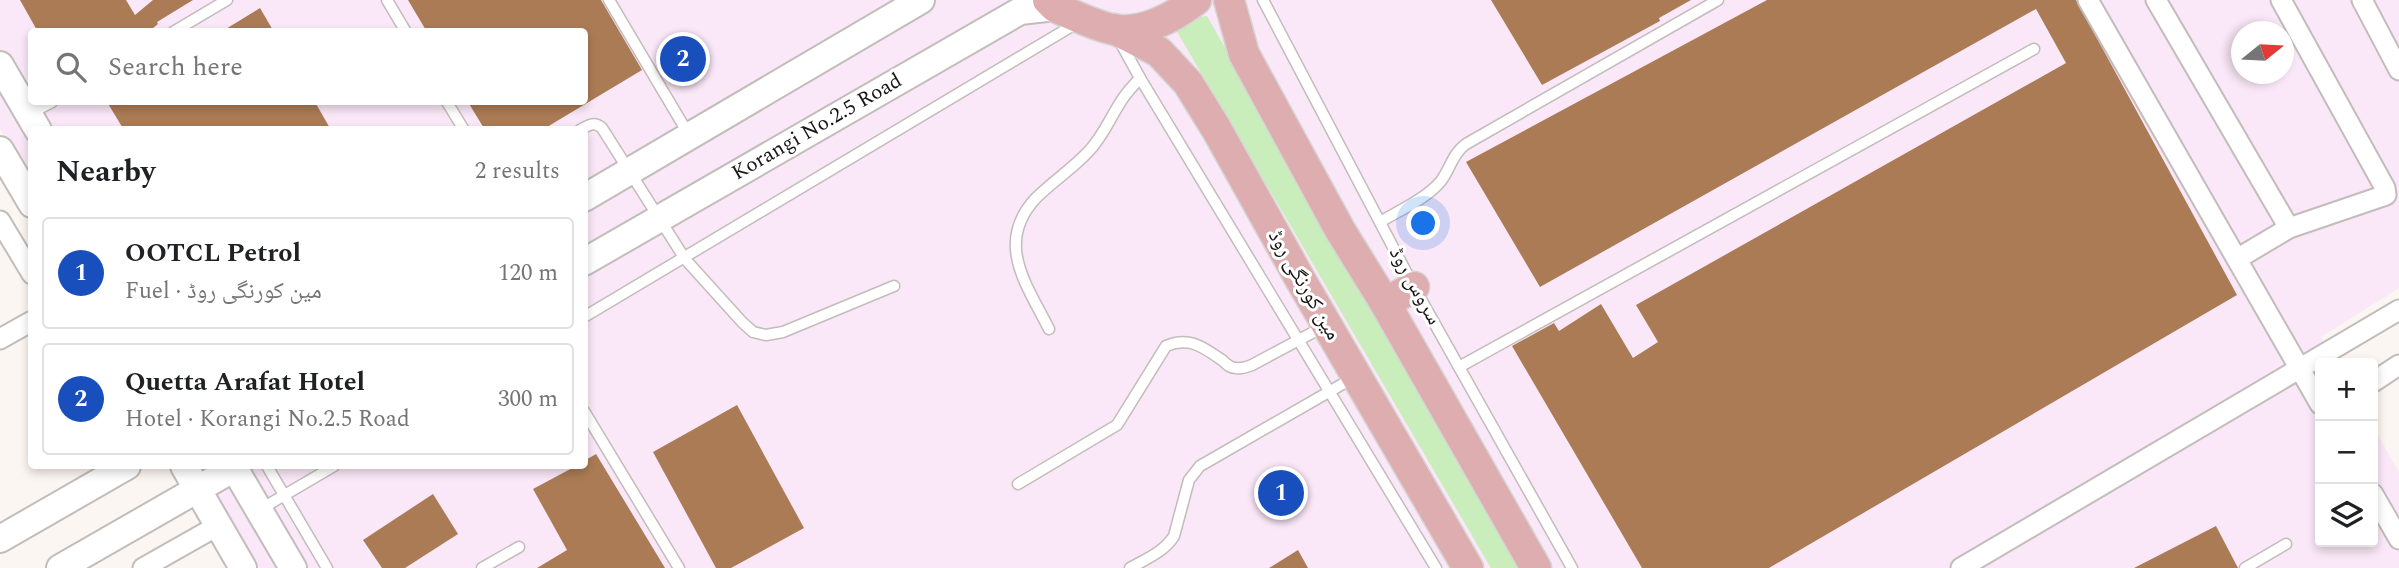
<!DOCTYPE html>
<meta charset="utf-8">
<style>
body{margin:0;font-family:Spectral,"Noto Naskh Arabic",serif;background:#f6f6f6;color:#202124}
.controls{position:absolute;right:21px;bottom:21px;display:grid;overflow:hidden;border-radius:7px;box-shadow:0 4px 10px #0003}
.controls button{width:63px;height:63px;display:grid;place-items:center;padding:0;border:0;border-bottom:2px solid #e0e0e0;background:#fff;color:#202124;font:35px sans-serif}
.compass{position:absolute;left:2231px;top:21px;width:63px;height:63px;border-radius:50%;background:#fff;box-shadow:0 4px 10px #0003;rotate:72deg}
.you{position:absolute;left:1424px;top:224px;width:24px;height:24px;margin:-18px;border:5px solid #fff;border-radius:50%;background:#1a73e8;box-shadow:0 0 0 10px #1a73e833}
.badge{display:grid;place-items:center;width:46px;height:46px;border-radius:50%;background:#194fbc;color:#fff;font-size:23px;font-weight:700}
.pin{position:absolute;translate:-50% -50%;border:4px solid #fff;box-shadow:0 2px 7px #0006}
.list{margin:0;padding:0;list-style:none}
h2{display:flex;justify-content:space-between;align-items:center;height:91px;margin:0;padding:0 28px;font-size:30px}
h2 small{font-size:23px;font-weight:400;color:#757577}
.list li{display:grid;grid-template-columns:46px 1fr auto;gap:21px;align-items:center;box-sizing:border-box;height:112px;margin:0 14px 14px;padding:0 14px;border:2px solid #e0e0e0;border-radius:7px}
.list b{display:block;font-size:26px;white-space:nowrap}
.list p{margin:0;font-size:23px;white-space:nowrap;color:#757577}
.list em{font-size:23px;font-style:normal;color:#757577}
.icon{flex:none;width:38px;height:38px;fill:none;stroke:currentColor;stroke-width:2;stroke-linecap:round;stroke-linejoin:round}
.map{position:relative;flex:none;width:2399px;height:568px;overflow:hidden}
.search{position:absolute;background:#fff;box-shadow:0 4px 10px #0003;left:28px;top:28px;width:560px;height:77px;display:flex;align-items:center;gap:18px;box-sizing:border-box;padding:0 24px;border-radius:7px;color:#757577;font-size:26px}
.panel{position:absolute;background:#fff;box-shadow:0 4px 10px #0003;left:28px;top:126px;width:560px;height:343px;border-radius:7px}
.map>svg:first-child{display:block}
.industrial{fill:#fae7f7;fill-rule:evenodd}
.green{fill:#c9edbb}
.building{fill:#ab7b55}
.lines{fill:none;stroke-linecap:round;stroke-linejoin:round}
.lane-casing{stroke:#c2bdba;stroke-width:13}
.street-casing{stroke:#c2bdba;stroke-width:23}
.secondary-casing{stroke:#c2bdba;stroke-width:30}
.primary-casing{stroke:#d5d5d5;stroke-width:33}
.lane{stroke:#fff;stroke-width:10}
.street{stroke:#fff;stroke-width:19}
.secondary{stroke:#fff;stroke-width:26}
.primary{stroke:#ddadb0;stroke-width:30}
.labels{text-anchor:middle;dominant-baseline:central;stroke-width:6;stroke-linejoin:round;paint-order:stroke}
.street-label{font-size:21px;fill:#171614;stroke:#fff}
</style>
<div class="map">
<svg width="2399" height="568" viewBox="0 0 2399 568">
<rect width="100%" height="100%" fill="#fcf6f2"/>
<path class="industrial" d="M0 0H2399V288L2321 337 2336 363H2320V542H2373V427L2399 472V568H259L199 466H584V130H32L31 182 0 129ZM32 32H584V102H32ZM2242 32H2284V74H2242Z"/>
<polygon class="green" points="1207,16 1521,568 1491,568 1176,30 1193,18"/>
<g class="building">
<polygon points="20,0 126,0 135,15 153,0 193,0 157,22 158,24 148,32 38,32"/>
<polygon points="408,0 601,0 642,70 542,130 485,130 468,102 584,102 584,32 427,32"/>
<polygon points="1491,0 1691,0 1659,18 1660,21 1542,85"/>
<polygon points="1767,0 2076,0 2237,295 1769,568 1642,568 1512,346 1554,323 1559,331 1601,304 1633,358 1658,342 1636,305 2066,63 2036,9 1540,287 1466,162"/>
<polygon points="260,8 274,32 221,32"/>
<polygon points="107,102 315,102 331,130 124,130"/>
<polygon points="737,405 804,528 731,568 716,568 653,452"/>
<polygon points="596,454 665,568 537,568 567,550 533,489 576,466 584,466 584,461"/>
<polygon points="433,494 458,534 405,568 382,568 363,540"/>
<polygon points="2216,526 2238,568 2134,568"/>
<polygon points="1298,550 1308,568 1269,568"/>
</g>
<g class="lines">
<g class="lane-casing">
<g id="lane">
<polyline points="387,0 406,32"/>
<polyline points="609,0 689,135"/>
<polyline points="1263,0 1414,287 1572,568"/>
<polyline points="173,32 227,0"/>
<polyline points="1119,40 1140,78 1436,568"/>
<polyline points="447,102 464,130"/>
<polyline points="29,114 52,102"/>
<path d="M580 130C589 125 594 121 602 128L685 259 742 322 753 332 766 335 783 332 894 286"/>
<path d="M1380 222C1400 210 1426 199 1441 181 1450 169 1453 153 1466 144L1718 0"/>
<polyline points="584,317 1077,23"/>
<path d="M1049 329C1027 285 994 243 1036 198 1052 182 1072 169 1088 152 1102 138 1109 120 1120 103 1125 94 1133 86 1140 78"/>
<polyline points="1459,367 2034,49"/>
<polyline points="584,411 679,568"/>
<polyline points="267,466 327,568"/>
<path d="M1018 484 1117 425 1166 346C1189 336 1203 347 1222 360 1226 364 1230 368 1236 368 1241 369 1247 367 1252 365L1323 327"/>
<polyline points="259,510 334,466"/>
<polyline points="482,568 519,547"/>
<path d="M1130 568C1146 559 1164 552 1174 536L1189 480 1200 466 1353 378"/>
<polyline points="2245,568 2286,544"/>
</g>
</g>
<g class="street-casing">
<g id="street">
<polyline points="2088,0 2320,404"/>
<polyline points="2156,0 2289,228"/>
<polyline points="2362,0 2399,70"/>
<polyline points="0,221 32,274"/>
<polyline points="2237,259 2289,228 2386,195 2385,188 2281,0"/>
<polyline points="0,339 32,321"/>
<polyline points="2373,382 2399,365"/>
<polyline points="2373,494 2399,539"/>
<polyline points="143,568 219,525"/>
<polyline points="1961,568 2399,310"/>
</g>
</g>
<g class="secondary-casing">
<g id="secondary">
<polyline points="0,65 38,130"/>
<polyline points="0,150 32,204"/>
<polyline points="584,198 921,0"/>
<polyline points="584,262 1020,11 1055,7"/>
<polyline points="184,466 243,568"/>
<polyline points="233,466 293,568"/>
<polyline points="0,539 127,466"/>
<polyline points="60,568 238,466"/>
</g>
</g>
<g class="primary-casing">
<g id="primary">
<path d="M1048 0 1055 7C1073 15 1091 24 1111 29 1141 35 1173 18 1196 0"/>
<polyline points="1229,0 1244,54 1340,230 1385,303 1536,568"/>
<polyline points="1114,29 1159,52 1188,83 1217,130 1300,279 1468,568"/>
<polyline points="1385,303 1414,287"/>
</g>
</g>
<use href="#lane" class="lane"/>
<use href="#street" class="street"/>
<use href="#secondary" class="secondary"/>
<use href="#primary" class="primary"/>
</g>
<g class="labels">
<g class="street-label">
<text transform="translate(817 127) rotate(-30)">Korangi No.2.5 Road</text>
<text transform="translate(1304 285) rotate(60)">مین کورنگی روڈ</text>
<text transform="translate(1415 286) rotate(61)">سروس روڈ</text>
</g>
</g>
</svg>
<div class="controls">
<button>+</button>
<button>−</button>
<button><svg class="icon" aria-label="layers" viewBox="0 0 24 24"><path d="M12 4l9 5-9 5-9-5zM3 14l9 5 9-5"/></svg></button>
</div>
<svg class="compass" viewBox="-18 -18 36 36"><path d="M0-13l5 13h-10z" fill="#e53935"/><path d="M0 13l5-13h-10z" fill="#757577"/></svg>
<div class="you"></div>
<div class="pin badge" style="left:1281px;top:493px">1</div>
<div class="pin badge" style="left:683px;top:59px">2</div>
<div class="search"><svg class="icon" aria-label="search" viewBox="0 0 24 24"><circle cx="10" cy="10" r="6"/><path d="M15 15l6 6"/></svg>Search here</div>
<section class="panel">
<h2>Nearby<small>2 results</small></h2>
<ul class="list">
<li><span class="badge">1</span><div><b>OOTCL Petrol</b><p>Fuel · مین کورنگی روڈ</p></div><em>120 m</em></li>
<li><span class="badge">2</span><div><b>Quetta Arafat Hotel</b><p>Hotel · Korangi No.2.5 Road</p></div><em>300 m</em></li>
</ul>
</section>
</div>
